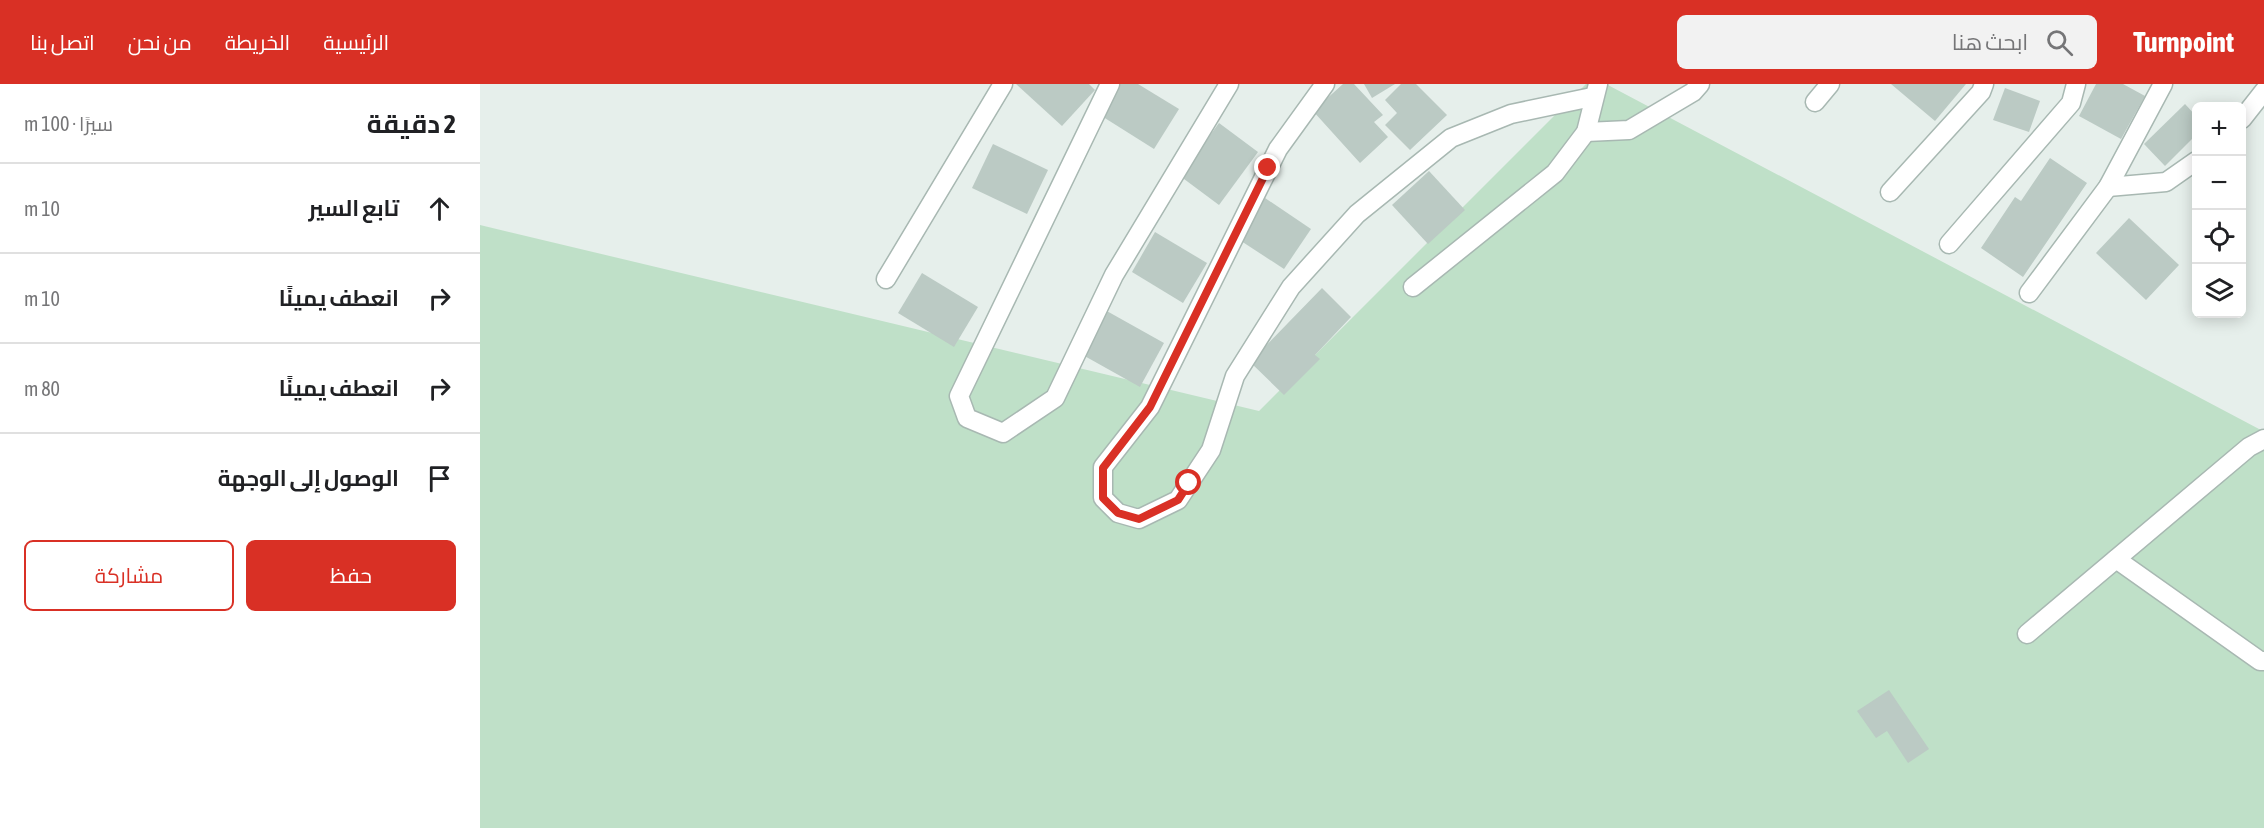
<!DOCTYPE html>
<html lang="ar">
<meta charset="utf-8">
<style>
body{margin:0;font-family:"Asap Condensed",Cairo,sans-serif;background:#f2f2f2;color:#202124;direction:rtl}
.controls{position:absolute;right:18px;top:18px;display:grid;overflow:hidden;border-radius:9px;box-shadow:0 3px 15px #0003}
.controls button{width:54px;height:54px;display:grid;place-items:center;padding:0;border:0;border-bottom:2px solid #e0e0e0;background:#fff;color:#202124;font:30px sans-serif}
.stop{position:absolute;width:18px;height:18px;margin:-14px;border:4px solid #d93025;border-radius:50%;background:#fff}
.stop.end{background:#d93025;border-color:#fff;box-shadow:0 2px 6px #0008}
.list{margin:0;padding:0;list-style:none}
h2{display:flex;justify-content:space-between;align-items:center;height:78px;margin:0;padding:0 24px;font-size:26px}
h2 small{font-size:20px;font-weight:400;color:#757577}
.list li{display:grid;grid-template-columns:39px 1fr auto;gap:18px;align-items:center;box-sizing:border-box;height:90px;padding:0 24px;border-top:2px solid #e0e0e0}
.list b{display:block;font-size:22px;white-space:nowrap}
.list em{font-size:20px;font-style:normal;color:#757577}
.actions{display:flex;gap:12px;padding:18px 24px}
.actions a{flex:1;padding:14px 0;border:2px solid #d93025;border-radius:9px;text-align:center;font-size:21px;color:#d93025}
.actions .main{background:#d93025;color:#fff}
.icon{flex:none;width:33px;height:33px;fill:none;stroke:currentColor;stroke-width:2;stroke-linecap:round;stroke-linejoin:round}
.map{position:relative;flex:none;width:1784px;height:744px;overflow:hidden;direction:ltr}
header{display:flex;align-items:center;gap:36px;box-sizing:border-box;height:84px;padding:0 30px;background:#d93025;color:#fff}
header strong{font-size:28px}
nav{display:flex;gap:33px;margin-inline-start:auto;font-size:21px}
.search{width:420px;height:54px;background:#f2f2f2;display:flex;align-items:center;gap:15px;box-sizing:border-box;padding:0 21px;border-radius:9px;color:#757577;font-size:22px}
main{display:flex}
aside{flex:1;background:#fff}
.map>svg:first-child{display:block}
.green{fill:#bfe0c8}
.building{fill:#bbcac4}
.lines{fill:none;stroke-linecap:round;stroke-linejoin:round}
.minor-casing{stroke:#a8b8b2;stroke-width:21}
.minor{stroke:#fff;stroke-width:18}
.route{stroke:#d93025;stroke-width:8}
</style>
<header>
<strong>Turnpoint</strong>
<div class="search"><svg class="icon" aria-label="search" viewBox="0 0 24 24"><circle cx="10" cy="10" r="6"/><path d="M15 15l6 6"/></svg>ابحث هنا</div>
<nav><a>الرئيسية</a><a>الخريطة</a><a>من نحن</a><a>اتصل بنا</a></nav>
</header>
<main>
<div class="map">
<svg width="1784" height="744" viewBox="0 0 1784 744">
<rect width="100%" height="100%" fill="#e6efeb"/>
<polygon class="green" points="1106,0 1126,0 1779,345 1784,345 1784,744 0,744 0,141 779,327"/>
<g class="building">
<polygon points="536,0 609,0 615,6 582,42"/>
<polygon points="639,0 658,0 699,25 674,65 620,31"/>
<polygon points="863,0 874,0 903,31 894,38 908,53 880,79 833,27"/>
<polygon points="884,0 915,0 892,14"/>
<polygon points="921,0 936,0 967,31 930,66 905,41 917,29 905,16"/>
<polygon points="1411,0 1486,0 1455,37"/>
<polygon points="1616,0 1643,0 1665,12 1641,55 1599,32"/>
<polygon points="1525,4 1560,17 1549,48 1513,36"/>
<polygon points="1705,20 1716,32 1716,51 1685,82 1664,60"/>
<polygon points="739,39 778,68 739,121 700,92"/>
<polygon points="513,60 568,86 547,130 492,104"/>
<polygon points="1570,74 1607,99 1543,193 1501,164 1535,113 1541,117"/>
<polygon points="949,87 985,126 948,160 912,121"/>
<polygon points="785,114 831,145 804,185 758,155"/>
<polygon points="1649,134 1699,181 1666,216 1616,169"/>
<polygon points="675,148 727,179 703,219 652,188"/>
<polygon points="442,189 498,223 474,263 418,229"/>
<polygon points="842,204 871,233 835,271 840,275 804,311 770,278"/>
<polygon points="625,226 684,259 660,303 601,270"/>
<polygon points="1409,606 1449,665 1428,679 1407,647 1396,654 1377,627"/>
</g>
<g class="lines">
<g class="minor-casing">
<g id="minor">
<polyline points="630,0 479,312 487,334 523,349 575,314 634,191 749,0"/>
<polyline points="845,0 798,65 670,323 623,383 623,414 638,429 659,435 698,416 731,366 755,292 811,203 877,130 971,54 1031,30 1112,13"/>
<polyline points="1335,18 1350,0"/>
<polyline points="1762,35 1784,7"/>
<polyline points="1106,48 1149,46 1213,8 1220,0"/>
<polyline points="1628,103 1686,98 1716,77"/>
<polyline points="1410,108 1501,8 1504,0"/>
<polyline points="1469,160 1591,19 1596,0"/>
<polyline points="406,195 523,0"/>
<polyline points="933,203 1075,89 1106,48 1118,0"/>
<polyline points="1549,209 1628,103 1683,0"/>
<polyline points="1636,475 1780,577 1784,577"/>
<polyline points="1547,550 1769,363 1784,355"/>
</g>
</g>
<use href="#minor" class="minor"/>
</g>
<g class="lines">
<polyline class="route" points="709,399 698,416 659,435 638,429 623,414 623,384 670,323 788,84"/>
</g>
</svg>
<div class="controls">
<button>+</button>
<button>−</button>
<button><svg class="icon" aria-label="locate" viewBox="0 0 24 24"><circle cx="12" cy="12" r="6"/><path d="M12 2v4M12 18v4M2 12h4M18 12h4"/></svg></button>
<button><svg class="icon" aria-label="layers" viewBox="0 0 24 24"><path d="M12 4l9 5-9 5-9-5zM3 14l9 5 9-5"/></svg></button>
</div>
<div class="stop" style="left:709px;top:399px"></div>
<div class="stop end" style="left:788px;top:84px"></div>
</div>
<aside>
<h2>2 دقيقة<small>سيرًا · 100 m</small></h2>
<ul class="list">
<li><svg class="icon" aria-label="ahead" viewBox="0 0 24 24"><path d="M12 20V5M6 11l6-6 6 6"/></svg><div><b>تابع السير</b></div><em>10 m</em></li>
<li><svg class="icon" aria-label="right" viewBox="0 0 24 24"><path d="M7 20v-9h11M14 6l5 5-5 5"/></svg><div><b>انعطف يمينًا</b></div><em>10 m</em></li>
<li><svg class="icon" aria-label="right" viewBox="0 0 24 24"><path d="M7 20v-9h11M14 6l5 5-5 5"/></svg><div><b>انعطف يمينًا</b></div><em>80 m</em></li>
<li><svg class="icon" aria-label="arrive" viewBox="0 0 24 24"><path d="M6 21V4h12l-3 4 3 4H6"/></svg><div><b>الوصول إلى الوجهة</b></div></li>
</ul>
<div class="actions"><a class="main">حفظ</a><a>مشاركة</a></div>
</aside>
</main>
